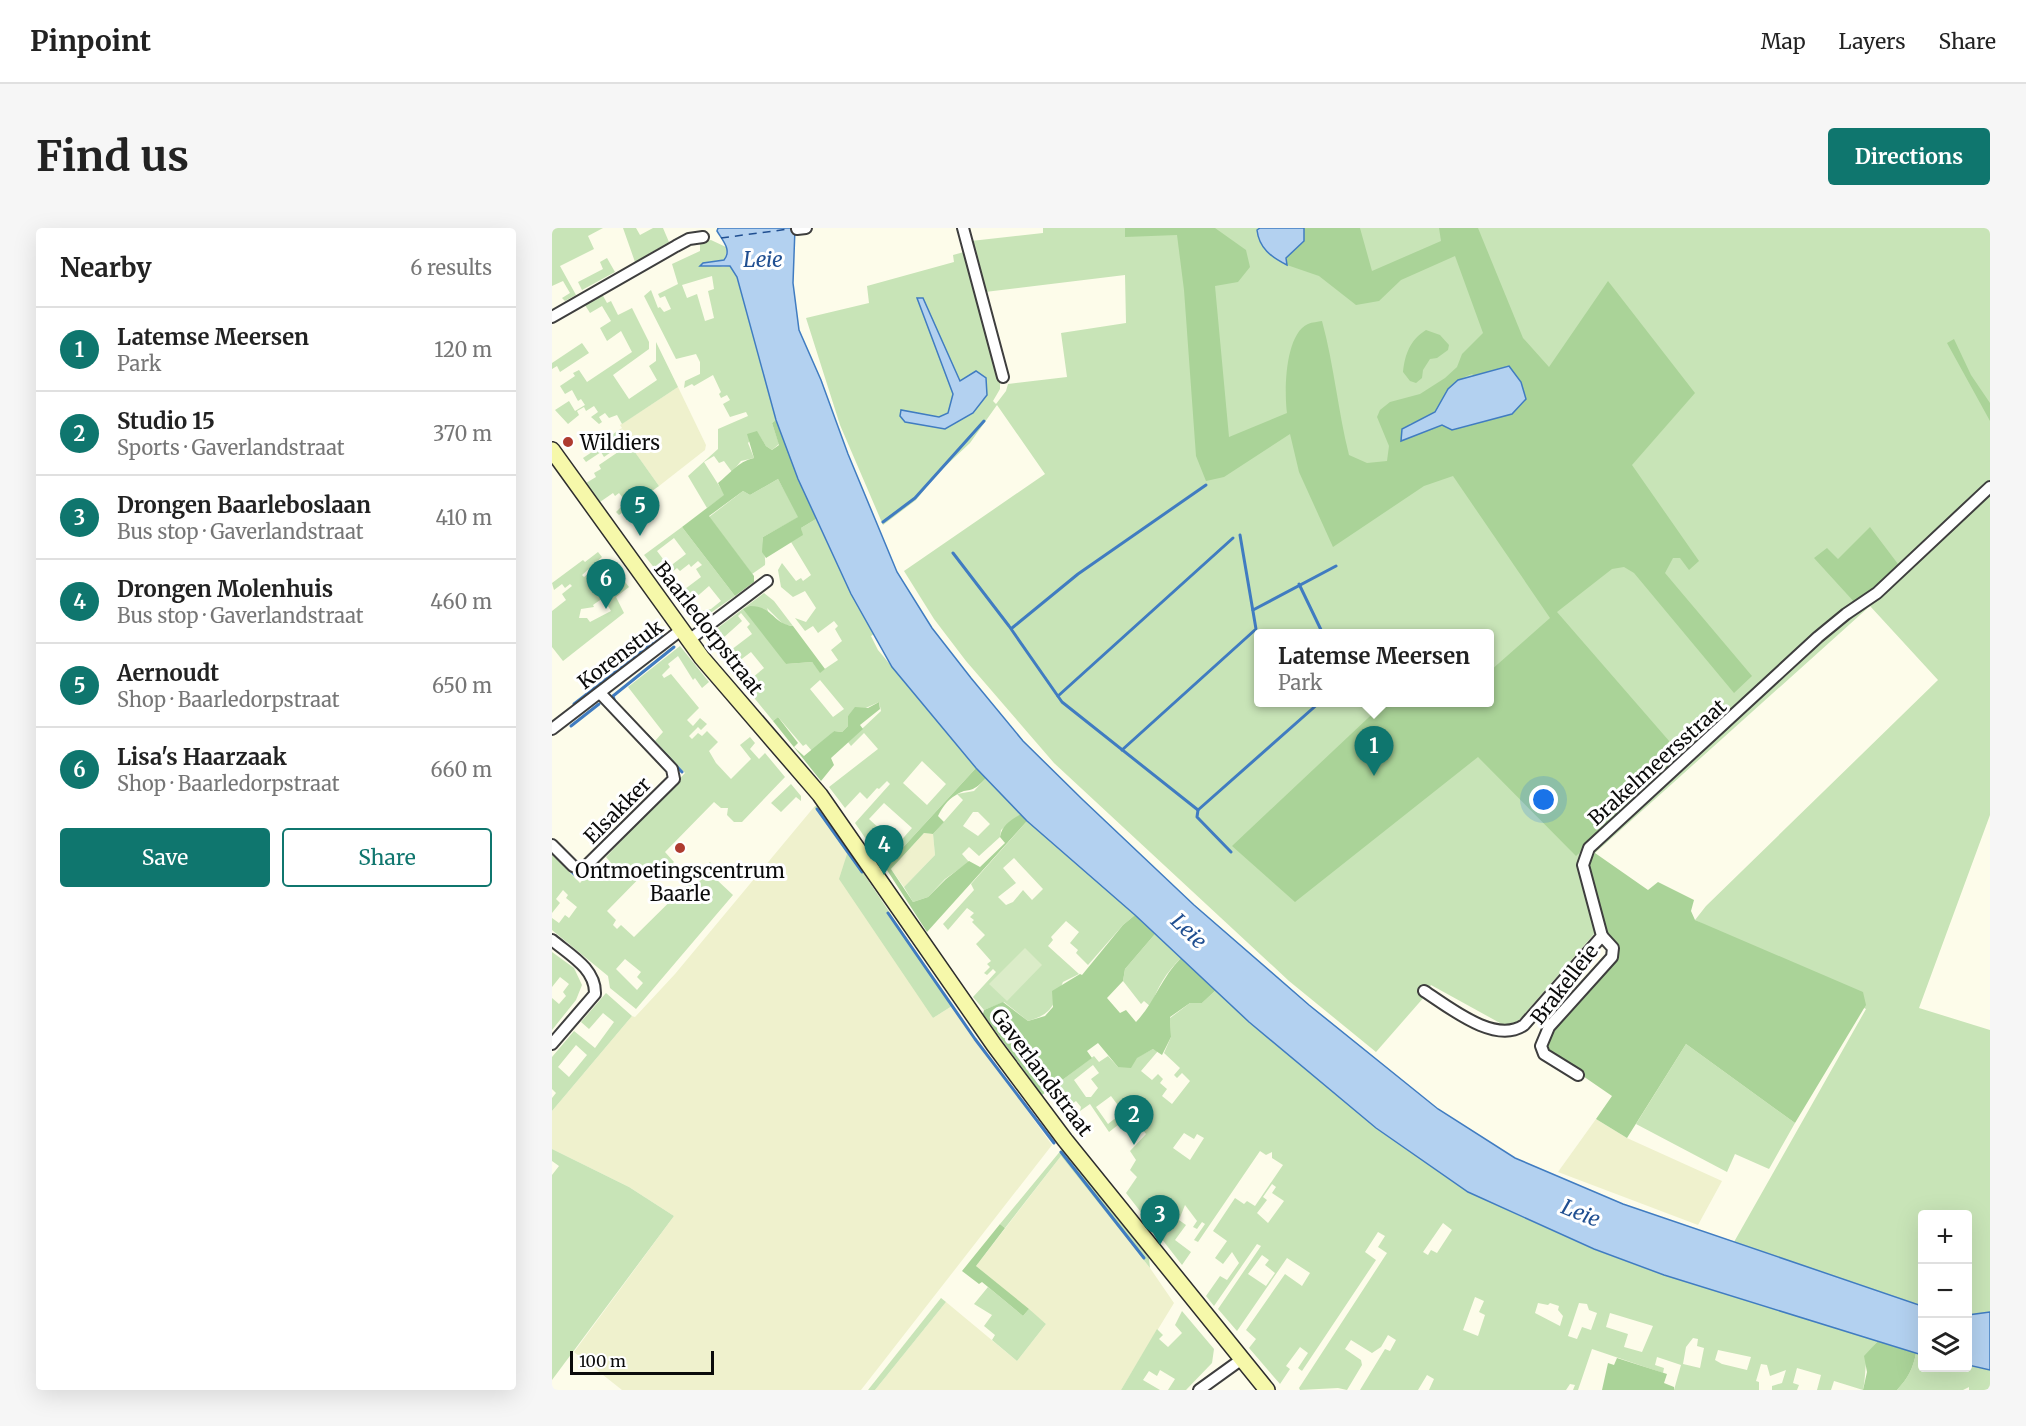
<!DOCTYPE html>
<meta charset="utf-8">
<style>
body{margin:0;font-family:Merriweather,serif;background:#f6f6f6;color:#222}
.controls{position:absolute;right:18px;bottom:18px;display:grid;overflow:hidden;border-radius:6px;box-shadow:0 6px 24px #0002}
.controls button{width:54px;height:54px;display:grid;place-items:center;padding:0;border:0;border-bottom:2px solid #e0e0e0;background:#fff;color:#222;font:30px sans-serif}
.scale{position:absolute;left:18px;bottom:15px;width:144px;box-sizing:border-box;padding-left:6px;border:3px solid #0b0b0b;border-top:0;font-size:16px;line-height:21px;white-space:nowrap;color:#0b0b0b;-webkit-text-stroke:4px #fff;paint-order:stroke}
.you{position:absolute;left:992px;top:572px;width:21px;height:21px;margin:-15px;border:4px solid #fff;border-radius:50%;background:#1a73e8;box-shadow:0 0 0 9px #1a73e833}
.badge{display:grid;place-items:center;width:39px;height:39px;border-radius:50%;background:#0f766e;color:#fff;font-size:20px;font-weight:700}
.pin{position:absolute;translate:-50% -50px;filter:drop-shadow(0 2px 3px #0008)}
.pin::after{content:'';position:absolute;top:32px;width:21px;height:18px;background:inherit;clip-path:polygon(0 0,100% 0,50% 100%)}
.popup{position:absolute;left:702px;top:401px;width:240px;height:78px;box-sizing:border-box;display:grid;place-content:center;border-radius:6px;background:#fff;filter:drop-shadow(0 2px 4px #0005);font-size:20px;white-space:nowrap;color:#767676}
.popup b{font-size:22px;color:#222}
.popup::after{content:'';position:absolute;left:50%;top:100%;margin-left:-12px;border:12px solid transparent;border-top-color:#fff}
.list{margin:0;padding:0;list-style:none}
h2{display:flex;justify-content:space-between;align-items:center;height:78px;margin:0;padding:0 24px;font-size:26px}
h2 small{font-size:20px;font-weight:400;color:#767676}
.list li{display:grid;grid-template-columns:39px 1fr auto;gap:18px;align-items:center;box-sizing:border-box;height:84px;padding:0 24px;border-top:2px solid #e0e0e0}
.list b{display:block;font-size:22px;white-space:nowrap}
.list p{margin:0;font-size:20px;white-space:nowrap;color:#767676}
.list em{font-size:20px;font-style:normal;color:#767676}
.actions{display:flex;gap:12px;padding:18px 24px}
.actions a{flex:1;padding:14px 0;border:2px solid #0f766e;border-radius:6px;text-align:center;font-size:21px;color:#0f766e}
.actions .main{background:#0f766e;color:#fff}
.icon{flex:none;width:33px;height:33px;fill:none;stroke:currentColor;stroke-width:2;stroke-linecap:round;stroke-linejoin:round}
.map{position:relative;flex:none;width:1438px;height:1162px;overflow:hidden;border-radius:6px}
header{display:flex;align-items:center;gap:36px;box-sizing:border-box;height:84px;padding:0 30px;background:#fff;border-bottom:2px solid #e0e0e0}
header strong{font-size:28px}
nav{display:flex;gap:33px;margin-inline-start:auto;font-size:21px}
.intro{display:flex;align-items:center;justify-content:space-between;box-sizing:border-box;height:144px;padding:0 36px}
h1{margin:0;font-size:42px}
.button{padding:15px 27px;border-radius:6px;background:#0f766e;color:#fff;font-size:21px;font-weight:700}
main{display:flex;gap:36px;padding:0 36px}
aside{flex:1;background:#fff;border-radius:6px;box-shadow:0 6px 24px #0002}
.map>svg:first-child{display:block}
.farmland{fill:#eff1cd}
.green{fill:#c8e4b7;fill-rule:evenodd}
.forest{fill:#aad398;fill-rule:evenodd}
.pitch{fill:#dbecc8}
.water{fill:#b3d1f0;stroke:#407cc1;stroke-width:1.5}
.lines{fill:none;stroke-linecap:round;stroke-linejoin:round}
.stream{stroke:#407cc1;stroke-width:3}
.ferry{stroke:#204f91;stroke-width:1.5;stroke-dasharray:8 6;stroke-linecap:butt}
.minor-casing{stroke:#3e3e3e;stroke-width:14}
.secondary-casing{stroke:#2d2d2d;stroke-width:18}
.minor{stroke:#fff;stroke-width:10}
.secondary{stroke:#f6f8aa;stroke-width:15}
.poi-dot{fill:#ae3b2f;stroke:#fff;stroke-width:2}
.labels{text-anchor:middle;dominant-baseline:central;stroke-width:6;stroke-linejoin:round;paint-order:stroke}
.poi-label{font-size:20px;fill:#0b0b0b;stroke:#fff;text-anchor:start}
.street-label{font-size:20px;fill:#0b0b0b;stroke:#fff}
.water-label{font-size:21px;font-style:italic;fill:#204f91;stroke:#fff}
</style>
<header>
<strong>Pinpoint</strong>
<nav><a>Map</a><a>Layers</a><a>Share</a></nav>
</header>
<div class="intro"><h1>Find us</h1><a class="button">Directions</a></div>
<main>
<aside>
<h2>Nearby<small>6 results</small></h2>
<ul class="list">
<li><span class="badge">1</span><div><b>Latemse Meersen</b><p>Park</p></div><em>120 m</em></li>
<li><span class="badge">2</span><div><b>Studio 15</b><p>Sports · Gaverlandstraat</p></div><em>370 m</em></li>
<li><span class="badge">3</span><div><b>Drongen Baarleboslaan</b><p>Bus stop · Gaverlandstraat</p></div><em>410 m</em></li>
<li><span class="badge">4</span><div><b>Drongen Molenhuis</b><p>Bus stop · Gaverlandstraat</p></div><em>460 m</em></li>
<li><span class="badge">5</span><div><b>Aernoudt</b><p>Shop · Baarledorpstraat</p></div><em>650 m</em></li>
<li><span class="badge">6</span><div><b>Lisa's Haarzaak</b><p>Shop · Baarledorpstraat</p></div><em>660 m</em></li>
</ul>
<div class="actions"><a class="main">Save</a><a>Share</a></div>
</aside>
<div class="map">
<svg width="1438" height="1162" viewBox="0 0 1438 1162">
<rect width="100%" height="100%" fill="#fdfcea"/>
<g class="farmland">
<polygon points="126,159 154,217 153,222 107,258 67,202 70,200 68,197"/>
<polygon points="262,579 295,626 381,790 400,778 500,917 309,1162 70,1162 22,1124 122,988 77,959 0,921 0,883 80,788 83,789 123,746"/>
<polygon points="372,605 381,606 383,627 352,659 339,641"/>
<polygon points="1044,891 1075,910 1170,953 1146,997 1006,944"/>
<polygon points="509,928 598,1040 622,1075 569,1162 323,1162 394,1074 465,1133 494,1096 424,1038"/>
</g>
<g class="green">
<polygon points="0,0 51,0 36,8 42,21 8,38 24,67 13,73 10,70 18,65 11,53 0,58"/>
<polygon points="71,0 84,0 88,7 101,0 111,0 117,14 83,34"/>
<path d="M491 0H1438V587L1367 780 1438 802V1084L1416 1087V986H1370V1078L1182 1014 1314 781 1143 692 1154 678 1386 452 1318 378 1043 625 1035 638 1045 699 1042 706 969 790 957 800 879 757 873 768 824 824 737 753 502 535 414 433 382 391 352 343 493 246 445 177 418 215 385 246 364 272 331 297 288 197 254 90 317 75 315 58 402 34 401 27 412 24 448 147V161L441 173 444 176 454 163 456 156 515 149 509 105 574 95 573 47 433 64 419 13 491 5ZM706 406H938V474H706Z"/>
<path d="M159 12 176 20 172 32 155 34 171 39 178 38 185 49 224 192 220 195 227 216 220 222 214 218 205 204 196 215 202 230 189 233 180 244 172 233 167 235 162 228 152 234 173 267 155 280 136 248 166 221V201L196 188 194 184 178 189 171 176 178 172 175 167 169 170 167 166 169 164 161 147 142 158 140 156 132 160 133 153 148 146V134L144 126 124 131 92 68 99 62 106 80 108 79 112 84 119 81 113 68 108 70 106 66 126 56 120 36 148 23V14ZM160 48 162 61 156 63 162 90 153 93 145 66 135 70 130 57Z"/>
<polygon points="55,30 63,44 30,62 26,54 51,41 48,34"/>
<polygon points="50,66 55,75 59,73 66,87 80,80 97,114 97,121 61,147 77,171 105,152 97,138 104,133 104,114 126,159 70,196 65,187 57,190 53,185 47,189 50,194 47,196 39,189 46,184 42,178 34,183 32,179 25,183 27,187 16,196 3,182 17,173 23,183 33,177 29,171 26,173 20,162 13,166 8,158 23,148 21,145 27,142 35,154 80,124 69,103 55,113 48,100 59,93 50,78 38,85 33,77"/>
<polygon points="30,115 37,125 8,144 5,138 0,141 0,135"/>
<polygon points="67,202 69,204 65,207 69,215 75,213 52,229 49,224 34,234 31,230 43,222 43,218 40,214 31,220 30,211 37,206 41,213 55,204 58,208"/>
<polygon points="72,220 74,223 80,220 107,258 67,287 64,284 74,274 67,265 63,268 61,265 48,274 34,255 44,249 42,245 49,241 47,237"/>
<path d="M226 251 247 289 211 309C210 320 214 327 213 337L200 346 157 289 191 263 198 267Z"/>
<path d="M264 291 299 366 322 406 319 408 326 422 424 540 333 639 303 595 338 556 335 553 327 561 325 560 315 571 308 564 293 580 277 559 326 521 312 505 299 518 296 514 329 483 327 474 296 488V498L290 504 282 503 260 523 254 516 251 518 226 489 221 493 195 461 203 455 200 450 212 440 199 424 187 433 184 429 175 436 163 420V402L212 365 222 373 241 398 232 397 215 380 234 436 260 434 268 444 286 432 279 422 290 413 283 401 286 398 282 393 266 405 261 398 253 403 243 390 254 394 264 380 253 363 241 369 229 359 226 342 230 335 244 353 249 350 251 353 259 347 239 314 250 307 249 300ZM189 385 198 396 195 399 200 406 179 422 170 411 190 393 186 388ZM268 452 292 481 281 489 258 461ZM370 533 394 556 375 577 351 555ZM332 575 360 600 345 617 317 591Z"/>
<path d="M130 299 183 368 154 388 150 383 159 381 169 373 157 358 141 372 136 366 128 372 92 327ZM122 310 134 326 117 339 105 323ZM146 333 150 337 144 341 149 349 133 361 119 345 125 340 128 343 137 336 139 339Z"/>
<path d="M46 324 50 329 30 347 32 349 41 342 44 346 53 339 55 341 43 351 45 355 38 361 40 364 67 346 77 359 64 369 72 385 11 433 0 419V383L14 372 10 366 20 358 18 356 13 360 10 356 2 362 0 355 31 332 33 334ZM51 370 59 383 38 394 35 390H27L29 381 42 379 41 377Z"/>
<path d="M128 418 157 454 150 460 143 450 141 452 126 428 116 436 118 439 110 447 112 450 119 446 147 480 135 492 141 498 148 490 155 496 149 502 146 499 137 508 140 511 146 505 150 508 155 503 166 514 157 523 164 535 179 551 199 531 188 517 198 509 203 515 198 521 207 531 213 525 233 549 190 594H182L175 587 176 580H169L162 574 113 624 122 634 113 643 104 633 55 683 64 692 61 697 65 701 69 697 82 709 158 634 170 647 165 652 181 667 84 781 58 760 56 748 0 702V690L7 695 13 687 17 690 25 679 14 670 16 667 11 662 4 671 8 675 0 685V626L28 655 37 645 44 652 60 636 54 629 133 545 103 513 111 504 76 459ZM73 731 89 744 85 749 91 755 85 762 64 741Z"/>
<path d="M434 550 469 586 449 602 448 609 427 628 417 619 410 626 417 634 393 651 376 669 361 674 352 659 383 627 381 606 411 572 405 566 422 563ZM421 584H426L438 596 426 608 411 598Z"/>
<polygon points="239,556 249,568 249,573 244,569 229,584 219,575"/>
<polygon points="266,577 400,778 381,790 287,651 295,626 262,579"/>
<path d="M475 593 583 687 571 697 536 737 524 725 526 722 518 715 527 704 514 693 499 709 501 712 496 718 527 746 511 754C501 777 501 786 476 793L452 774 432 782 421 769 444 744 441 741 435 747 432 745 438 739 435 736 439 733 424 716 433 707 420 694 422 692 418 689 422 685 415 680 396 702 391 696 422 662 419 656ZM462 630 491 661 480 672 471 662 461 674 454 677 446 669 464 655 451 640Z"/>
<path d="M603 706 629 730C614 745 605 759 599 779L592 773 589 776 571 753 573 741Z"/>
<polygon points="0,724 22,740 30,757 24,772 0,802 0,770 7,776 14,768 11,764 17,756 8,749 0,759"/>
<path d="M664 762 697 794 824 900 916 964 1041 1021 1112 1047 1326 1113C1309 1131 1316 1140 1311 1162L1282 1153 1279 1162H1265L1269 1147 1245 1140 1241 1155 1247 1157 1245 1162H1220V1158L1230 1155 1234 1142 1218 1148 1215 1137 1209 1136 1204 1153 1207 1154V1162H1122L1129 1137 1105 1129 1103 1137 1112 1140 1111 1145 1040 1121 1026 1162H1021L1023 1157 1018 1156 1014 1162H877L882 1151 875 1147 866 1162H808L833 1121 838 1123 844 1112 836 1107 829 1119 820 1125 799 1112 793 1121 809 1132 810 1137 795 1162 786 1160 748 1162 747 1160 835 1025 826 1019 833 1008 826 1004 813 1024 824 1032 750 1143 746 1140 756 1125 748 1119 734 1138 738 1141 728 1156 697 1120 704 1111 694 1102 733 1046 750 1058 758 1045 735 1030 685 1103 666 1081 709 1018 705 1016 662 1078 654 1068 668 1048 675 1052 687 1035 680 1024 671 1036 663 1030 675 1013 661 1003 683 970 692 976 695 973 703 978 731 937 720 930V924L714 927 708 923 646 1014 642 1012 653 996 650 994 645 1001 641 999 645 993 633 977 627 992 634 997 623 1012 639 1024 630 1037 574 965 585 949 578 942 584 932 578 923 594 906 579 887 557 904 538 876 528 883 529 879 524 873 517 878 524 886 517 892 497 862 542 828 547 834 556 828 566 839 601 821 606 823 589 843 600 852 606 846 611 851 608 855 615 861 610 868 620 876 638 853 630 845 625 850 622 847 628 840 612 825 619 809 618 790 638 775H650ZM541 837 547 845 539 851 546 860 539 869H534L522 852ZM559 868 571 884 556 896 544 879ZM632 905 642 911 645 906 652 910 638 932 621 920ZM720 956 724 959 720 965 732 973 716 995 705 985 715 972 711 969ZM891 995 900 1002 885 1025 879 1022 876 1027 871 1024ZM710 1027 717 1032 713 1037 723 1045 714 1058 696 1046ZM923 1069 932 1073 927 1084 933 1087 926 1108 911 1102ZM986 1075 996 1077 998 1075 1007 1078 1006 1082 1011 1088 1008 1098 983 1085ZM1027 1075 1035 1076 1037 1082 1045 1085 1039 1102 1030 1099 1025 1111 1016 1108ZM1058 1085 1101 1098 1090 1124 1072 1119 1076 1106 1054 1099ZM1141 1110 1146 1111 1145 1118 1152 1120 1148 1140 1131 1136 1134 1119ZM1166 1122 1199 1129 1195 1142 1170 1136 1163 1132Z"/>
<path d="M54 765 80 788 0 883V870L4 865 0 861V829L22 803 43 820 62 794 51 785 37 801 29 794ZM24 817 35 827 17 849 6 839Z"/>
<polygon points="1134,816 1243,895 1217,941 1183,926 1175,944 1084,896"/>
<polygon points="0,921 77,959 122,988 0,1152 0,947 7,938 0,933"/>
<polygon points="510,921 591,1022 597,1030 598,1040 509,928 453,1000 448,996"/>
<polygon points="436,1059 471,1088 477,1081 494,1096 465,1133 440,1112 443,1107 432,1098 440,1087 422,1076"/>
<polygon points="389,1070 394,1074 323,1162 316,1162"/>
<polygon points="630,1083 662,1121 660,1135 634,1162 616,1162 623,1151 608,1142 605,1148 597,1143 591,1152 608,1162 569,1162 605,1101 611,1107 607,1111 616,1119 630,1105 623,1097"/>
<path d="M1364 1125 1370 1127V1140H1416V1137L1438 1142V1162H1417V1159L1411 1162H1345C1356 1150 1361 1141 1364 1125Z"/>
</g>
<g class="forest">
<path d="M573 0H663L694 22 698 39 686 54 663 58 677 209 735 185C732 163 733 106 756 96 760 94 766 94 770 93 782 137 786 183 797 227L815 235 835 233 837 218 825 189 828 182 838 174 868 166 893 150 905 139 910 126 931 105 903 28 849 52 827 73 804 77 767 48 735 37 734 30 752 13V0H808L820 43 889 13 887 0H926L971 110 997 139 1056 53 1143 165 1080 237 1147 333 1137 342 1128 330H1121L1113 345 1200 448 1182 465 1082 345 1072 339 1060 341 1005 384 1131 529 1024 628 926 529 743 674 680 618 832 475 938 474V443L998 390 901 248 872 258 781 319 747 244 738 206 672 249 654 253 644 228 632 62 625 7 573 9ZM920 146 960 186 901 202 890 197 870 203 857 196C866 193 876 191 883 184 900 167 891 157 920 146Z"/>
<path d="M874 102 888 107 897 117 896 122 885 130 878 131 871 142 870 150 864 155 858 153 851 144C853 126 858 112 874 102Z"/>
<polygon points="1402,111 1419,147 1438,175 1438,193 1395,115"/>
<path d="M224 192 264 291 249 300 251 307 214 330 210 324 211 309 246 289 226 251 198 267 191 263 157 288 202 348V354L183 368 130 299 172 267 166 255C178 246 185 234 202 230L195 206 205 203 214 218 220 222 227 217 220 195Z"/>
<polygon points="1318,299 1349,340 1304,376 1262,330 1275,320 1286,331"/>
<path d="M198 378C221 378 221 396 241 398L273 441 268 445 260 434 234 436 191 381Z"/>
<polygon points="327,474 328,481 308,497 311,501 279,530 282,537 269,553 221,493 226,489 246,515 242,519 252,528 282,503 290,504 296,498 296,488 303,479 316,480"/>
<path d="M424 540 434 550C418 568 417 558 404 567 395 572 390 580 386 588L392 594 381 606 372 605 339 641 361 674 376 669 394 651 417 633 428 639 453 615 448 609C450 597 459 592 469 586L475 593 375 704 333 639Z"/>
<polygon points="1043,625 1096,662 1106,654 1142,672 1139,683 1143,692 1311,764 1314,777 1243,895 1134,816 1075,910 1044,891 1060,868 996,824 993,819 999,801 1060,733 1062,716 1055,705 1035,638"/>
<path d="M583 687 603 706 573 741 571 753 555 770 568 785 574 782 584 794C603 774 609 750 629 730L664 762 650 775H638L618 789 619 809 610 827 601 821 585 830 579 840 566 839 546 815 535 823 540 830 490 867 431 786 432 782 451 774 476 793 493 788 501 779 500 763 528 746 530 747 571 697Z"/>
<polygon points="448,996 453,1000 424,1038 477,1081 471,1088 430,1054 427,1056 410,1043"/>
<path d="M1326 1113 1364 1125C1361 1141 1356 1150 1345 1162H1311L1315 1144 1312 1128Z"/>
<polygon points="1065,1130 1115,1146 1112,1155 1122,1159 1122,1162 1050,1162 1056,1135 1062,1137"/>
</g>
<polygon class="pitch" points="473,720 490,737 455,773 437,756"/>
<g class="water">
<path d="M166 0H243L241 55 247 102 269 152 296 226 345 344 380 400 419 450 471 513 531 572 642 677 757 777 886 881 963 930 1071 976 1370 1078V1127L1112 1047 1042 1021 916 964 824 900 697 794 583 687 475 593 424 540 340 439 299 366 246 251 224 192 185 49 178 38H148L151 35 172 32C180 22 171 13 165 3Z"/>
<path d="M708 0H752V13L734 30 735 37C719 29 707 20 705 2Z"/>
<polygon points="365,70 371,70 408,153 424,143 434,150 435,167 421,185 393,201 353,194 348,188 349,182 387,189 396,185 401,166"/>
<polygon points="957,138 969,154 974,171 960,186 900,202 890,197 849,213 850,201 883,184 896,161 906,152"/>
<polygon points="1438,1084 1438,1142 1416,1137 1416,1087"/>
</g>
<g class="lines">
<g class="stream">
<polyline points="331,294 363,270 432,193"/>
<polyline points="401,325 457,398 510,474 646,582 645,589 679,624"/>
<polyline points="747,356 771,406"/>
<polyline points="701,382 784,338"/>
<polyline points="460,400 526,346 654,257"/>
<polyline points="506,468 681,310"/>
<polyline points="63,474 61,468 122,419"/>
<polyline points="22,476 110,408"/>
<polyline points="19,498 47,476"/>
<polyline points="95,507 130,544"/>
<polyline points="570,522 704,401 688,307"/>
<polyline points="265,581 310,644"/>
<polyline points="646,582 768,474"/>
<polyline points="16,640 23,647"/>
<polyline points="336,685 423,811 502,915"/>
<polyline points="509,924 592,1030"/>
</g>
<polyline class="ferry" points="169,10 237,1"/>
<g class="minor-casing">
<g id="minor">
<polyline points="411,0 451,149"/>
<polyline points="245,1 254,0"/>
<polyline points="0,89 124,18 137,11 151,9"/>
<polyline points="137,412 215,353"/>
<polyline points="0,501 129,402"/>
<polyline points="0,617 21,638 31,641 122,551 120,541 48,465"/>
<path d="M0 712C18 727 44 741 43 766L0 816"/>
<path d="M872 763C897 779 943 817 972 797L1050 708 1031 637 1037 620 1266 409 1294 386 1325 365 1438 259"/>
<polyline points="1026,847 992,826 989,818 997,799 1060,729 1061,720 1050,708"/>
<polyline points="647,1162 690,1131"/>
</g>
</g>
<g class="secondary-casing">
<polyline id="secondary" points="0,222 150,430 268,567 442,817 513,912 715,1162"/>
</g>
<use href="#minor" class="minor"/>
<use href="#secondary" class="secondary"/>
</g>
<g class="poi-dot">
<circle cx="16" cy="214" r="6"/>
<circle cx="128" cy="620" r="6"/>
</g>
<g class="labels">
<g class="poi-label">
<text x="28" y="214">Wildiers</text>
<text x="128" y="642" text-anchor="middle">Ontmoetingscentrum<tspan x="128" dy="23">Baarle</tspan></text>
</g>
<g class="street-label">
<text transform="translate(157 400) rotate(52)">Baarledorpstraat</text>
<text transform="translate(68 426) rotate(-37)">Korenstuk</text>
<text transform="translate(1105 534) rotate(-42)">Brakelmeersstraat</text>
<text transform="translate(65 582) rotate(-45)">Elsakker</text>
<text transform="translate(1012 756) rotate(-52)">Brakelleie</text>
<text transform="translate(490 844) rotate(53)">Gaverlandstraat</text>
</g>
<g class="water-label">
<text x="211" y="31">Leie</text>
<text transform="translate(637 703) rotate(44)">Leie</text>
<text transform="translate(1029 985) rotate(22)">Leie</text>
</g>
</g>
</svg>
<div class="controls">
<button>+</button>
<button>−</button>
<button><svg class="icon" aria-label="layers" viewBox="0 0 24 24"><path d="M12 4l9 5-9 5-9-5zM3 14l9 5 9-5"/></svg></button>
</div>
<div class="scale">100 m</div>
<div class="you"></div>
<div class="pin badge" style="left:822px;top:548px">1</div>
<div class="popup"><b>Latemse Meersen</b>Park</div>
<div class="pin badge" style="left:582px;top:917px">2</div>
<div class="pin badge" style="left:608px;top:1017px">3</div>
<div class="pin badge" style="left:332px;top:647px">4</div>
<div class="pin badge" style="left:88px;top:308px">5</div>
<div class="pin badge" style="left:54px;top:381px">6</div>
</div>
</main>
